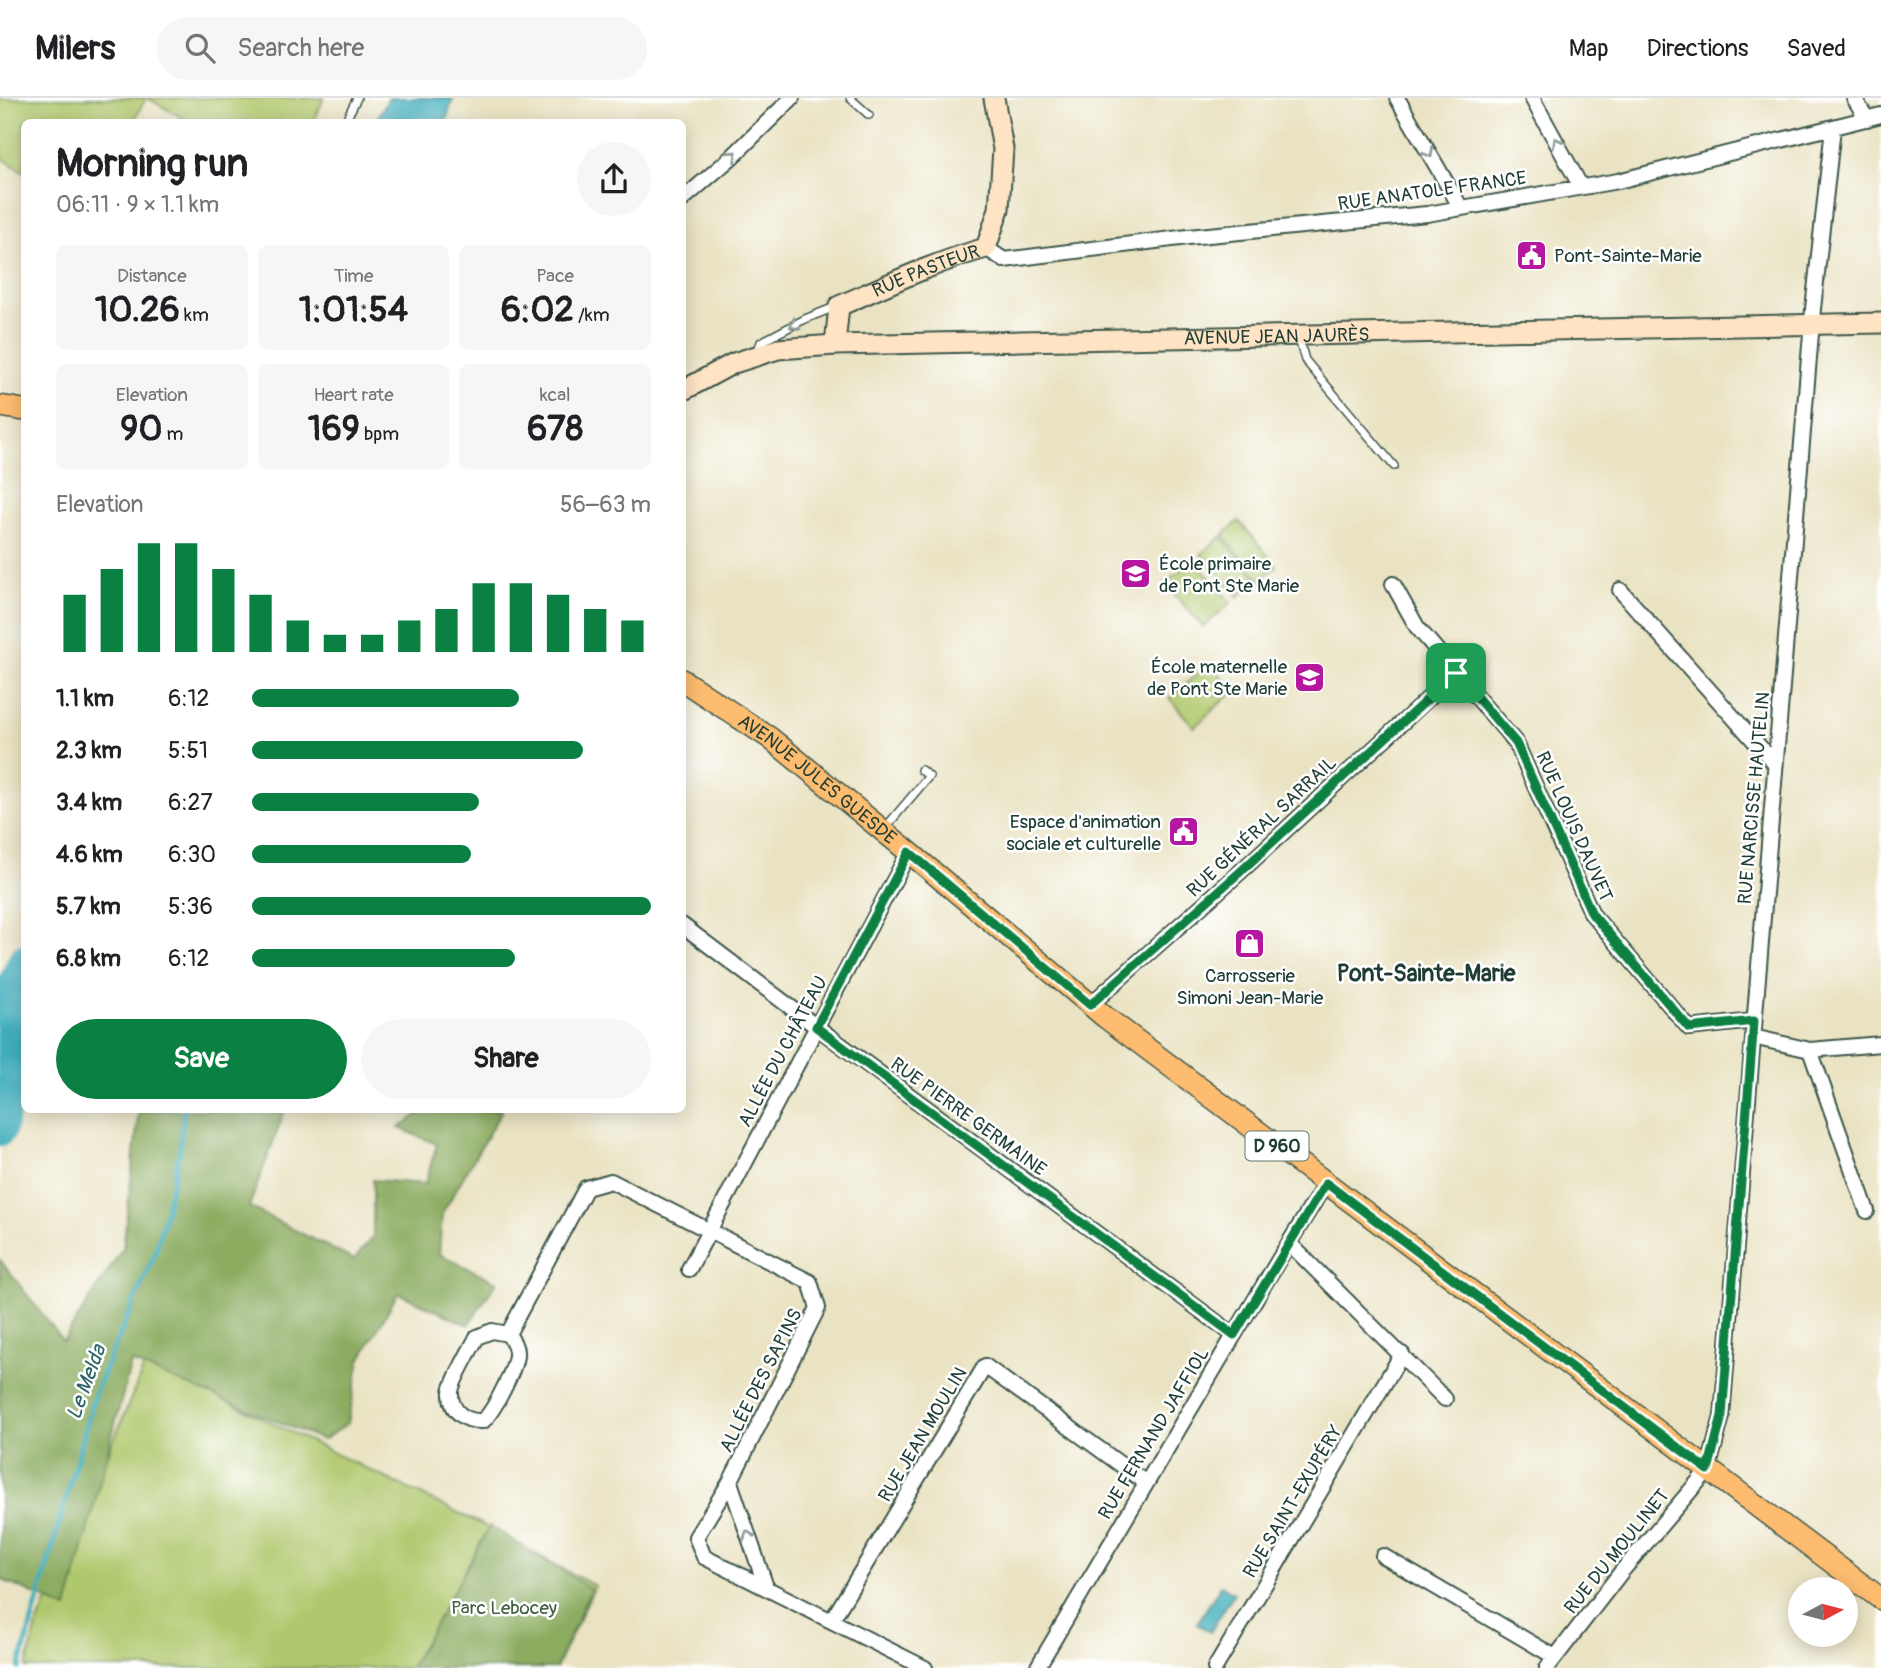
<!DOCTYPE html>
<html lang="en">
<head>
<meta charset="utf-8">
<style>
  body { margin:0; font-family:Pangolin,sans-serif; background:#f6f6f6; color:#202124; height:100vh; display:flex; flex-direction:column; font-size:26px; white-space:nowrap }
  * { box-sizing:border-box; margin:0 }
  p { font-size:23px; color:#757577 }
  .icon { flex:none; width:38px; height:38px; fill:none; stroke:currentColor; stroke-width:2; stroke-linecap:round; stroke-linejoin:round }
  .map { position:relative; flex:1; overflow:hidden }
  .details { position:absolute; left:21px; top:21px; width:665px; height:994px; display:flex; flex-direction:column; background:#fff; border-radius:10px; box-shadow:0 4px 18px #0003 }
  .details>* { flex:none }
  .needle { width:46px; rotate:83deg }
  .fabs { position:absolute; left:1788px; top:1479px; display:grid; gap:14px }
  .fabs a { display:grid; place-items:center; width:70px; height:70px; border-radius:50%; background:#fff; box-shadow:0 4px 18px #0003; font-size:35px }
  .pin { position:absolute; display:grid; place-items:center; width:60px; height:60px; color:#fff; margin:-30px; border-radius:14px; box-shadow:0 4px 10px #0006 }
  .round { display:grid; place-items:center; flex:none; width:74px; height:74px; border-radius:37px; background:#f6f6f6 }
  .summary { display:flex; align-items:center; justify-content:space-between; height:119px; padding:0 35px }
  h1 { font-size:38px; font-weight:800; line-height:52px }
  .metrics { display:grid; grid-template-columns:repeat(3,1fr); gap:10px; height:119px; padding:7px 35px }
  .metrics div { display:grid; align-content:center; border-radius:10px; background:#f6f6f6; text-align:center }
  .metrics b { font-size:35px; font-weight:800 }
  .metrics small { font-size:19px; font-weight:400 }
  .metrics p { font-size:19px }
  .chart { height:196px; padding:14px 35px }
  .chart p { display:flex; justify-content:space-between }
  .chart svg { width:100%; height:126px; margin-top:7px; stroke:#0b8043; stroke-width:6 }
  .action { display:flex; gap:14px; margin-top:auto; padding:14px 35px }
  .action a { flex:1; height:80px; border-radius:42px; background:#0b8043; color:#fff; font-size:28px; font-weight:800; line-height:80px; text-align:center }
  .action a+a { background:#f6f6f6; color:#202124 }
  ul { padding:0 35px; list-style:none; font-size:23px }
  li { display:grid; grid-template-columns:112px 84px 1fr; align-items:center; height:52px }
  li i { height:18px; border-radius:9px; background:#0b8043 }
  header { display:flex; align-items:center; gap:42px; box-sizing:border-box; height:98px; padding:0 35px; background:#fff; border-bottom:2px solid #e0e0e0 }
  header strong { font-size:33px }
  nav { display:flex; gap:38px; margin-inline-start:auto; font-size:24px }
  .search { width:490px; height:63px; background:#f6f6f6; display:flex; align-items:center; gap:18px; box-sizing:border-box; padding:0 24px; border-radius:38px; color:#757577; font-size:26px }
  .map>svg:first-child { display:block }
  .green { fill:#b0c86d; stroke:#688250; stroke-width:2 }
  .forest { fill:#8cac60; stroke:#56744a; stroke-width:2 }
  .water { fill:#40aebd; stroke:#307678; stroke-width:2 }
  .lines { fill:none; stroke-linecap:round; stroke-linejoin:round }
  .stream { stroke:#40aebd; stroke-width:5 }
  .river { stroke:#40aebd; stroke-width:32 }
  .lane-casing { stroke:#3d5649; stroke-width:10 }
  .street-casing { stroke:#3d5649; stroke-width:18 }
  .secondary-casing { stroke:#3d5649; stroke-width:23 }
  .primary-casing { stroke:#3d5649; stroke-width:24 }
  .lane { stroke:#fff; stroke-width:7 }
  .street { stroke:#fff; stroke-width:14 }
  .secondary { stroke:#fee4c5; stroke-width:19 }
  .primary { stroke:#fdbc6f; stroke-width:21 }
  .oneway { stroke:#8f9e9a }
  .route-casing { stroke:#fff; stroke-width:14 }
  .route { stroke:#0b8043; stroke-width:9 }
  .labels { text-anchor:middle; stroke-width:5; stroke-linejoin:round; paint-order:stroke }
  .shield { fill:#fff; stroke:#627771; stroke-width:2 }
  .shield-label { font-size:18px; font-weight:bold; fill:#1f3d34 }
  .street-label { font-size:19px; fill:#1f3d34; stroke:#fff }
  .poi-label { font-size:19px; fill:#1f3d34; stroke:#fff; text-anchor:start }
  .park-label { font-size:19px; fill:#436042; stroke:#fff }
  .water-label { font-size:21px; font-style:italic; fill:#2b6564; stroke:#fff }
  .quarter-label { font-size:23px; font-weight:bold; fill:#1f3d34; stroke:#fff }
</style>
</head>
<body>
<header>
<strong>Milers</strong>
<div class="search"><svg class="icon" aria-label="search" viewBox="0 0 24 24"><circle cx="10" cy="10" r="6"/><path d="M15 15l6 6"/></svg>Search here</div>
<nav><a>Map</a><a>Directions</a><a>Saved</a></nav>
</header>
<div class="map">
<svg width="1881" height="1570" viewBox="0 0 1881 1570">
  <rect width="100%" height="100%" fill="#fff"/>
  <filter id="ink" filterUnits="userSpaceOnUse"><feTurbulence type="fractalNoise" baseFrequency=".0143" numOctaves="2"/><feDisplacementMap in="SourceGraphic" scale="14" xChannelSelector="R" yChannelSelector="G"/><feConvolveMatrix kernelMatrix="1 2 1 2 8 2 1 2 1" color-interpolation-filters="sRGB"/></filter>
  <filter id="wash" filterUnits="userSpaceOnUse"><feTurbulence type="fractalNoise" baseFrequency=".00686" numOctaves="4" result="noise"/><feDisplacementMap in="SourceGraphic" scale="28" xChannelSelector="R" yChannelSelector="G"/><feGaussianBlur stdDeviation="1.57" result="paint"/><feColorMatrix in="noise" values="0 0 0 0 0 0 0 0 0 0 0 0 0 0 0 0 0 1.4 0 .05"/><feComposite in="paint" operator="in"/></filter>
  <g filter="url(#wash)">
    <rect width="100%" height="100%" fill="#eae3c3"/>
    <path class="green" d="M 0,0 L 146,0 L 133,24 L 24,24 L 24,74 L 0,59 Z
      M 147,0 L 324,0 L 313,24 L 190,24 Z
      M 1239,423 L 1277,468 L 1260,482 L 1223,437 Z
      M 1221,439 L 1258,482 L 1238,499 L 1201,456 Z
      M 1194,461 L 1231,505 L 1203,529 L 1165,485 Z
      M 1210,565 L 1234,593 L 1194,629 L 1169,600 Z
      M 146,1264 L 479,1425 L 595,1488 L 556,1570 L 26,1570 L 37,1527 Z"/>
    <path class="forest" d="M 139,1012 L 285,1012 L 249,1109 L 354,1162 L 373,1138 L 373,1082 L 425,1086 L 437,1046 L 399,1030 L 424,1012 L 502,1012 L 442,1116 L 439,1156 L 497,1184 L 468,1227 L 398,1195 L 360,1262 L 348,1325 L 323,1342 L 131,1264 L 67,1511 L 0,1481 L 0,1162 L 63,1243 L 123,1150 Z
      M 490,1428 L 591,1491 L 556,1570 L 410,1570 Z"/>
    <path class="water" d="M 389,0 L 453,0 L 446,24 L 375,24 Z
      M 1221,1487 L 1234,1495 L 1210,1534 L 1197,1526 Z"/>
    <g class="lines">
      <path class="stream" d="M 19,1570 L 96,1292 L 156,1153 L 179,1056 L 184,1012"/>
      <path class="river" d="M 0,1032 L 13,978 L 10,895 L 24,862"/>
    </g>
  </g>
  <g filter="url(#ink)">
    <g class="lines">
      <defs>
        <path id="lane" d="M 850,0 L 869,17
          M 345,24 L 357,0
          M 1298,238 L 1305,262 L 1394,368
          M 757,254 L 761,244 L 805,221 L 835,209
          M 886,729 L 929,678 L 921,672"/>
        <path id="street" d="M 1397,0 L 1461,110
          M 1532,0 L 1581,89
          M 1854,0 L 1867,21
          M 682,102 L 733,58 L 792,0
          M 986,150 L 1004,162 L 1188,139 L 1427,116 L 1618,83 L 1881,17
          M 1393,486 L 1417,529 L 1516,645 L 1592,816 L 1689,930 L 1754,923
          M 1620,492 L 1775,666
          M 682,827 L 822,933 L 1234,1237
          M 1090,907 L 1240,774 L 1456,575
          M 1753,939 L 1810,952 L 1881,946
          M 1810,952 L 1867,1113
          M 1289,1145 L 1445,1301
          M 689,1171 L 909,754
          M 492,1233 L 508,1236 C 512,1242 517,1249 516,1257 C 515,1271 494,1313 483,1323 C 466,1324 450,1314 451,1294 C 452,1283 471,1251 477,1239 Z
          M 508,1236 L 586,1090 L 611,1083 L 810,1184 L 818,1210 L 730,1384 L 696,1439 L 704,1459 L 925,1570
          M 730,1384 L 766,1489
          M 1383,1458 L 1555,1559
          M 832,1522 L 985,1268 L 1146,1385
          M 1037,1570 L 1281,1158 L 1326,1085
          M 1215,1570 L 1402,1256
          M 1547,1570 L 1622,1473 L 1708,1372 L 1722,1318 L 1813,211 L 1833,30"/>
        <g id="secondary">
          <path id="s1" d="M 835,247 L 839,208 C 887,187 935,164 986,150 L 999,111 L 1003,51 L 994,0"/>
          <path id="s2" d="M 682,293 L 734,265 L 778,251 L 835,247 L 1881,225"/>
        </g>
        <g id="primary">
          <path d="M 0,308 L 24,312"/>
          <path id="s3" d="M 682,582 L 770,640 L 909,754 L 1105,919 L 1881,1501"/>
        </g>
      </defs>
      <use href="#lane" class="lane-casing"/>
      <use href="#street" class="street-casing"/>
      <use href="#secondary" class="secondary-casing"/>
      <use href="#primary" class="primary-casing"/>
      <use href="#lane" class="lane"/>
      <use href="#street" class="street"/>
      <use href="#secondary" class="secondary"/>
      <use href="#primary" class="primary"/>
    </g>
    <defs><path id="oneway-chevron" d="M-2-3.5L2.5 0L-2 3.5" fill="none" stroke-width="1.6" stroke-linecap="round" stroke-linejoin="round" transform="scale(1.75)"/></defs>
    <g class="oneway">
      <use href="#oneway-chevron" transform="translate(1557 44) rotate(-119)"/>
      <use href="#oneway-chevron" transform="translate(1429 55) rotate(60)"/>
      <use href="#oneway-chevron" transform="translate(733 57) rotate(-43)"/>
      <use href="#oneway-chevron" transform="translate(794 227) rotate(152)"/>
      <use href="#oneway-chevron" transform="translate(748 1437) rotate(-109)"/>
    </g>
  </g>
  <g class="lines" filter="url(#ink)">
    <defs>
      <path id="route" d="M 1456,575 L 1516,645 L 1592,816 L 1689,930 L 1754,923 L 1722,1318 L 1708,1372 L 1326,1085 L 1234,1237 L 816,929 L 909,754 L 1090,907 L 1240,774 Z"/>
    </defs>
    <use href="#route" class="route-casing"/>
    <use href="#route" class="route"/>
  </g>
  <defs>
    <symbol id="civic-square" viewBox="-11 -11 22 22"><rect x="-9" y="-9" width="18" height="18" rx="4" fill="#b5179e" stroke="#fff"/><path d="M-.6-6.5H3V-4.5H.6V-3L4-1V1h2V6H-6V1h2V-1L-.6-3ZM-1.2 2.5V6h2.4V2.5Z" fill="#fff"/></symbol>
    <symbol id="school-square" viewBox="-11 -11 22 22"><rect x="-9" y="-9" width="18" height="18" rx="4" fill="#b5179e" stroke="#fff"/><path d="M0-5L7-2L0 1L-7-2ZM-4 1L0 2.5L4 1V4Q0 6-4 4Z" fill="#fff"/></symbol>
    <symbol id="shop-square" viewBox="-11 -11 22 22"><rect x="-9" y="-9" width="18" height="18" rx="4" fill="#b5179e" stroke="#fff"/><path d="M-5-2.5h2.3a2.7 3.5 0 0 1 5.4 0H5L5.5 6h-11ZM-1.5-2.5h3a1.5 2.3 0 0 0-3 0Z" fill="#fff"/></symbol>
  </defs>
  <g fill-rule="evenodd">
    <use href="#civic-square" x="1514" y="140" width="35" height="35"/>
    <use href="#school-square" x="1118" y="458" width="35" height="35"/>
    <use href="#school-square" x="1292" y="562" width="35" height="35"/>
    <use href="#civic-square" x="1166" y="716" width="35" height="35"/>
    <use href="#shop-square" x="1232" y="828" width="35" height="35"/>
  </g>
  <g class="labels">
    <rect class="shield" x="1245.5" y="1033.5" width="63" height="29" rx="5"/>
    <g class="shield-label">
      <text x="1277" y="1054">D 960</text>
    </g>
    <g class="street-label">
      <text transform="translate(1432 92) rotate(-8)" y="7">RUE ANATOLE FRANCE</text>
      <text dy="7" stroke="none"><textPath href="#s1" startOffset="133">RUE PASTEUR</textPath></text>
      <text dy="7" stroke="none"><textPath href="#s2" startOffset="604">AVENUE JEAN JAURÈS</textPath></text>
      <text dy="7" stroke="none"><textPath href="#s3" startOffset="168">AVENUE JULES GUESDE</textPath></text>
      <text transform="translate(1753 700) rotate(-85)" y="7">RUE NARCISSE HAUTELIN</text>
      <text transform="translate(1261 728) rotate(-43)" y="7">RUE GÉNÉRAL SARRAIL</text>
      <text transform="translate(1575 728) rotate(66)" y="7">RUE LOUIS DAUVET</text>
      <text transform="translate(782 953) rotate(-62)" y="7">ALLÉE DU CHÂTEAU</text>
      <text transform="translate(969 1018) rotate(36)" y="7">RUE PIERRE GERMAINE</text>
      <text transform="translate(760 1282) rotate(-63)" y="7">ALLÉE DES SAPINS</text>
      <text transform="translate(1153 1335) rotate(-59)" y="7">RUE FERNAND JAFFIOL</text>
      <text transform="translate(922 1336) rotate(-59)" y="7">RUE JEAN MOULIN</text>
      <text transform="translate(1292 1403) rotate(-59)" y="7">RUE SAINT-EXUPÉRY</text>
      <text transform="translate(1616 1453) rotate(-51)" y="7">RUE DU MOULINET</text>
    </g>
    <g class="poi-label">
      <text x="1554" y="164">Pont-Sainte-Marie</text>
      <text x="1159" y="472">École primaire<tspan x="1159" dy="22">de Pont Ste Marie</tspan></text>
      <text x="1287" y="575" text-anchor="end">École maternelle<tspan x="1287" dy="22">de Pont Ste Marie</tspan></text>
      <text x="1161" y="730" text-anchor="end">Espace d'animation<tspan x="1161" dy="22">sociale et culturelle</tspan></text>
      <text x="1250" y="884" text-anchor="middle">Carrosserie<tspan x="1250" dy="22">Simoni Jean-Marie</tspan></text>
    </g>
    <g class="park-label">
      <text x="504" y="1516">Parc Lebocey</text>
    </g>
    <g class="water-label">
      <text transform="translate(86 1284) rotate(-70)" y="7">Le Melda</text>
    </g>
    <g class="quarter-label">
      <text x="1426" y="883">Pont-Sainte-Marie</text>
    </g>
  </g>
</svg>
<div class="fabs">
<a><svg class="needle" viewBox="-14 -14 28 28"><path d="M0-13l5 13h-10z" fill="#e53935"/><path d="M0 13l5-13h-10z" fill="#757577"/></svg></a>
</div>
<div class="pin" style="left:1456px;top:575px;background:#1e9e55"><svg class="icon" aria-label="arrive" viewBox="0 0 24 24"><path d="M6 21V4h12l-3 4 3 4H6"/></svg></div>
<section class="details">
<div class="summary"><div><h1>Morning run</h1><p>06:11 · 9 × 1.1 km</p></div><a class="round"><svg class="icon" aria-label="share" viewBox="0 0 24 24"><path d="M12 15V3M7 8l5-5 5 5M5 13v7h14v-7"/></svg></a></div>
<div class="metrics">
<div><p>Distance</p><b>10.26<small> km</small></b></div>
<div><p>Time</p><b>1:01:54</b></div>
<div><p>Pace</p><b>6:02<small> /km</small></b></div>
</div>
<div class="metrics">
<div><p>Elevation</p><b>90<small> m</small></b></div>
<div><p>Heart rate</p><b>169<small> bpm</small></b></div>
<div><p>kcal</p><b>678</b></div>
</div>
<div class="chart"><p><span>Elevation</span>56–63 m</p>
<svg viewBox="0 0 160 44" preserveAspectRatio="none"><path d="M5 44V24M15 44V15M25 44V6M35 44V6M45 44V15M55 44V24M65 44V33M75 44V38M85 44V38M95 44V33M105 44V29M115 44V20M125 44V20M135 44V24M145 44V29M155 44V33"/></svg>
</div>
<ul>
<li><b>1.1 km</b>6:12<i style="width:67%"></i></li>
<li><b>2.3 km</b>5:51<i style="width:83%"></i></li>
<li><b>3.4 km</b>6:27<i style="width:57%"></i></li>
<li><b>4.6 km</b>6:30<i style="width:55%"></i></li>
<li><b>5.7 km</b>5:36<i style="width:100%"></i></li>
<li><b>6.8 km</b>6:12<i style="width:66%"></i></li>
</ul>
<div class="action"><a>Save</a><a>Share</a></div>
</section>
</div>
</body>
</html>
